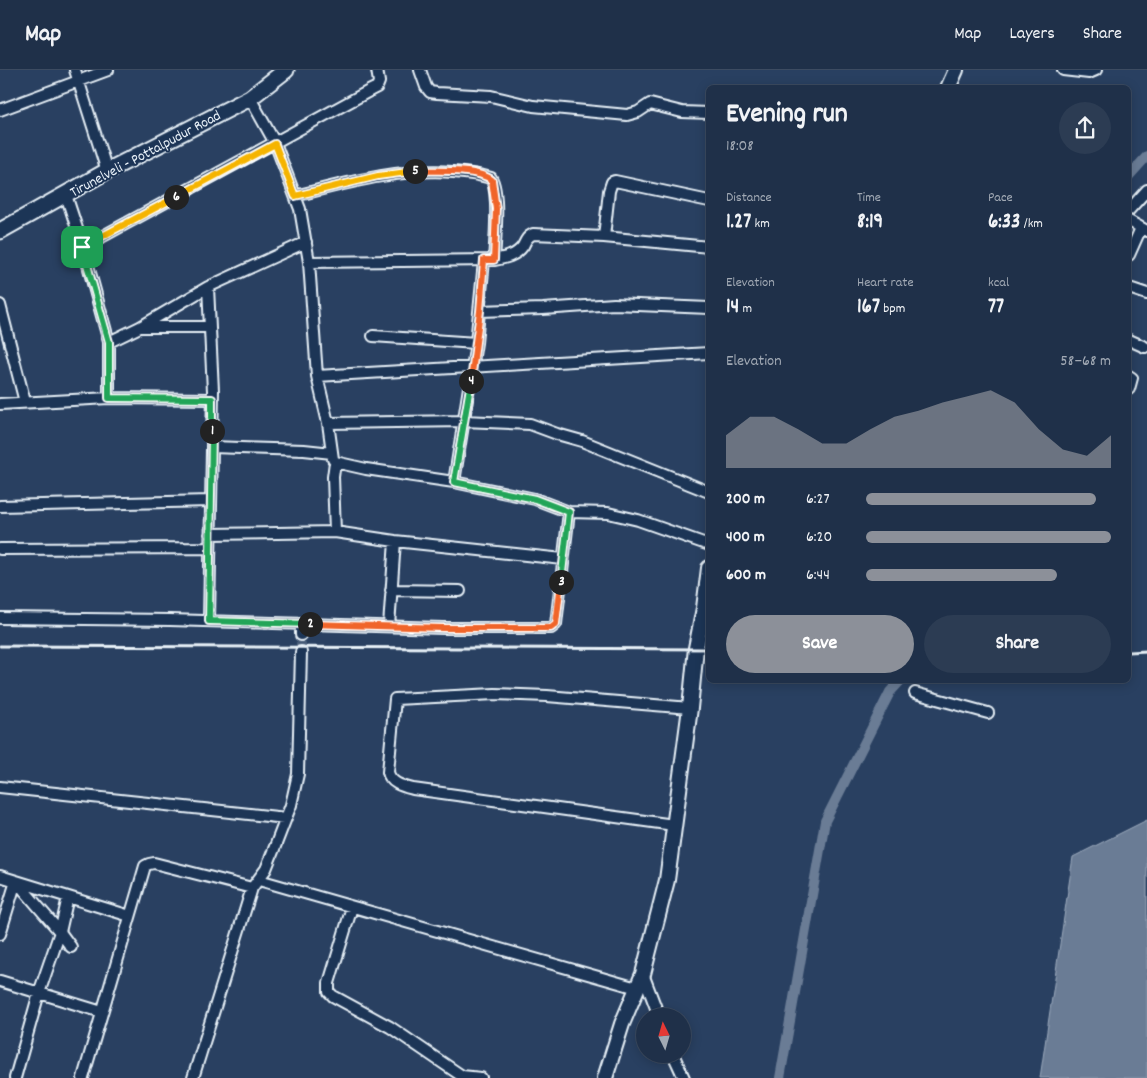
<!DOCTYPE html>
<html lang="en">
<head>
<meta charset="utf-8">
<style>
  body { margin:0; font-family:Dekko,sans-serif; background:#2c3c53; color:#f1f3f6; height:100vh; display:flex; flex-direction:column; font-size:19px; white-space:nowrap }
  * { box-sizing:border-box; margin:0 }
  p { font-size:16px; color:#a1a9b4 }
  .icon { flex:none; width:28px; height:28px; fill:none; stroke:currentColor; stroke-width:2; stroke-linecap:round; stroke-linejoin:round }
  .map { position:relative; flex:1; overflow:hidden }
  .drawer { position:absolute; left:706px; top:15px; width:425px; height:598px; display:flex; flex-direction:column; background:#1f3049; border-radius:8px; box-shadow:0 2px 12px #0003,0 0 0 1px #3c4b61 }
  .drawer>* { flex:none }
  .needle { width:32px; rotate:355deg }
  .tools { position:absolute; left:636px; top:938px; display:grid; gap:10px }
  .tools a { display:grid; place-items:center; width:55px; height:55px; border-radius:50%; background:#1f3049; box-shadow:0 2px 12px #0003,0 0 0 1px #3c4b61; font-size:25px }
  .pin { position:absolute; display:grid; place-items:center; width:42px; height:42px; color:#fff; margin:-21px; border-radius:10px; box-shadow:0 2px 8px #0006 }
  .km { position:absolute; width:25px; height:25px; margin:-12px; border-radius:50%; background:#222; color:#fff; font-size:14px; line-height:25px; text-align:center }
  .round { display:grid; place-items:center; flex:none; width:52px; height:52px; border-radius:26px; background:#2c3c53 }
  .summary { display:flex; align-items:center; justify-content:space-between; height:85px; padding:0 20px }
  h1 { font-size:28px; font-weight:800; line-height:38px }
  .stats { display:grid; grid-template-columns:repeat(3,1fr); gap:8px; height:85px; padding:5px 20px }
  .stats div { display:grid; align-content:center }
  .stats b { font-size:21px; font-weight:800 }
  .stats small { font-size:14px; font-weight:400 }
  .stats p { font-size:14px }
  .chart { height:140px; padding:10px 20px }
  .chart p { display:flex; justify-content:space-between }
  .chart svg { width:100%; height:90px; margin-top:5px; fill:#8c9099; opacity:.7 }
  .action { display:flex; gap:10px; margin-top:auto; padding:10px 20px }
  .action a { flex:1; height:58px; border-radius:30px; background:#8c9099; color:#fff; font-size:20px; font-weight:800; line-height:58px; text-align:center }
  .action a+a { background:#2c3c53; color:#f1f3f6 }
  ul { padding:0 20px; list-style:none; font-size:16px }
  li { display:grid; grid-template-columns:80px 60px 1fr; align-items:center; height:38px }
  li i { height:12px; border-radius:6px; background:#8c9099 }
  header { display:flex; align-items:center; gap:30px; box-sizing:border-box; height:70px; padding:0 25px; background:#1f3049; border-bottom:1px solid #3c4b61 }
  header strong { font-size:24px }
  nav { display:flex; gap:28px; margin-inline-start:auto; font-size:18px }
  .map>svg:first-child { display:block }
  .water { fill:#6b7c95; stroke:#9dabbd }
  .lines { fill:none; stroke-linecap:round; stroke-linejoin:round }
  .canal { stroke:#6b7c95; stroke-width:10 }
  .street-tunnel { stroke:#465b78; stroke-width:10; stroke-dasharray:10 5; stroke-linecap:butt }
  .street-casing { stroke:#e8f1f8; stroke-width:14 }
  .secondary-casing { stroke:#e8f1f8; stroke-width:18 }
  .primary-casing { stroke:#e8f1f8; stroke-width:19 }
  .street { stroke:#1d3557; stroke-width:10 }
  .secondary { stroke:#1d3557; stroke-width:14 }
  .primary { stroke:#1d3557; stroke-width:15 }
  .rail { stroke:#e8f1f8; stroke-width:3 }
  .split-1-casing { stroke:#fff; stroke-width:10 }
  .split-2-casing { stroke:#fff; stroke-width:10 }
  .split-3-casing { stroke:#fff; stroke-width:10 }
  .split-4-casing { stroke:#fff; stroke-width:10 }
  .split-5-casing { stroke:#fff; stroke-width:10 }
  .split-6-casing { stroke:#fff; stroke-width:10 }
  .split-7-casing { stroke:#fff; stroke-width:10 }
  .split-1 { stroke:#22a559; stroke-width:6 }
  .split-2 { stroke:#22a559; stroke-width:6 }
  .split-3 { stroke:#f0652b; stroke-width:6 }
  .split-4 { stroke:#22a559; stroke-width:6 }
  .split-5 { stroke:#f0652b; stroke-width:6 }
  .split-6 { stroke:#f5b400; stroke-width:6 }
  .split-7 { stroke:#f5b400; stroke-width:6 }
  .labels { text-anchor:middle; stroke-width:4; stroke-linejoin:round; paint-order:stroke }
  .street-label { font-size:15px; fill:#e8f1f8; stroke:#1d3557 }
</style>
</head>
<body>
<header>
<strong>Map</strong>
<nav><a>Map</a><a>Layers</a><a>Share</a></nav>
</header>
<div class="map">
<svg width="1147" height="1008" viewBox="0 0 1147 1008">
  <rect width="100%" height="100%" fill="#294061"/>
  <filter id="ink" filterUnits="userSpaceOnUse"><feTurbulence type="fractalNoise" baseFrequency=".02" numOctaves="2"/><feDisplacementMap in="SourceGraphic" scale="10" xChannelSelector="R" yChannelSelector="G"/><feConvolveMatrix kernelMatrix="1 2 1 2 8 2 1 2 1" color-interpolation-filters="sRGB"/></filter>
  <g filter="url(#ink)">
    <path class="water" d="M 1147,750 L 1147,1008 L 1040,1008 L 1073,787 Z"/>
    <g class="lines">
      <path class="canal" d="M 1129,106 L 1147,86
        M 780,1008 L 825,751 L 890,622 L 901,610"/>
      <path class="street-tunnel" d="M 301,582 L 301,565"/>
      <defs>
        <path id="street" d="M 75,0 L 107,101
          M 420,0 L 426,17 L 430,22 L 437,23 L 491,26 L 533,36 L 627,45 L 638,42 L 650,34 L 682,42 L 709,43
          M 1063,0 L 1089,3 L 1096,0
          M 250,28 L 275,73 L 300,139 L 309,192 L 317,306 L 328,353 L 333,389 L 335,392 L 366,399 L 454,412 L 535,429 L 569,442 L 608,443 L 638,450 L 709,475
          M 0,40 L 108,0
          M 66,125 L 83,177 L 109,272 L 109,328
          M 295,126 C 347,113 398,98 453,102 C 466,103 478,104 491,108 C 500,122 495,172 494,190
          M 1129,140 L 1147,120
          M 1129,151 L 1147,161
          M 604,167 L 609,121 L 612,112 L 615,111 L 709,131
          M 83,177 L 371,20 L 377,17 L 379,12 L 377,0
          M 1129,185 L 1141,158
          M 309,192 L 494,190 C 505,188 516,186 523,176 C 526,170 527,167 533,164 L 604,167 L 709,177
          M 208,217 L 213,321 L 209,551
          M 1129,218 L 1147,224
          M 0,235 L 25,332
          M 480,241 L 543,239 L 614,234 L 709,238
          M 141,257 L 210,257
          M 373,266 L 476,273
          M 1129,270 L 1145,277
          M 109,272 L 140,257 L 208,217 L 306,172
          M 317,306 L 709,283
          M 1129,306 L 1132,308 L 1129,319
          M 0,334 L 109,328 L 213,329
          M 328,353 L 464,351 L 530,354 L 557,364 L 582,371 L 709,422
          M 212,377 L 304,380 L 332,383
          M 335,392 L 333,407 L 335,462
          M 454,412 L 476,273 L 484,191
          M 0,436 L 210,431
          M 210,464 L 335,462 L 395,471 L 563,489
          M 0,479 L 210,478
          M 391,520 L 460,521
          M 0,548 L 170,550 L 443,558 L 551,558 L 556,554 L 569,442
          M 301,554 L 301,565
          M 389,556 L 395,471
          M 915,623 L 988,643
          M 0,717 L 286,748
          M 674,755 L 413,719 C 402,716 390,713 388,702 L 395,629 L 495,624 L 547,626 L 690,638
          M 0,806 L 130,846
          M 259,810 L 637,918
          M 17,812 L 60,862 L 71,877
          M 352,837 L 329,913 L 329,922 L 333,926 L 390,957 L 462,1006 L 481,1008
          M 0,864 L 16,811
          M 643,904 L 659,946
          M 0,911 L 102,942
          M 673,984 L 684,1008
          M 15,1008 L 39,923 L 60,862 L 68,827
          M 83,1008 L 145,796 L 149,794 L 154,793 L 252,818
          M 193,1008 L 252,818 L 266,799 L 276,774 L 291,735 L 298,704 L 301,582"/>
        <path id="secondary" d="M 948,18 L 956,0
          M 605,1008 L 622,954 L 643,904 L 667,810 L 690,638 L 696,578 L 704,538 L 709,498"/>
        <path id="primary" d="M 0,161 L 107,101 L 250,28 L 286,0"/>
      </defs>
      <use href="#street" class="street-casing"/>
      <use href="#secondary" class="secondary-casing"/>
      <use href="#primary" class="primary-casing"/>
      <use href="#street" class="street"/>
      <use href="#secondary" class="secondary"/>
      <use href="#primary" class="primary"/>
      <path class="rail" d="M 0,576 L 709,579
        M 1129,582 L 1147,581"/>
    </g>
  </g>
  <g class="lines" filter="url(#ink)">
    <defs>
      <path id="split-1" d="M 82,177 L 109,272 L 109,328 L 212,329 L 212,361"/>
      <path id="split-2" d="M 212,361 L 209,551 L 310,554"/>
      <path id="split-3" d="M 310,554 L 443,558 L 551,558 L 556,554 L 561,512"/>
      <path id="split-4" d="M 471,311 L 454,412 L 535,429 L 569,442 L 561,512"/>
      <path id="split-5" d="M 415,101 C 434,101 477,98 492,110 L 496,139 L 494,190 L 484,190 L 480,241 L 471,311"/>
      <path id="split-6" d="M 176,127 L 275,74 L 295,126 L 378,106 L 415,101"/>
      <path id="split-7" d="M 82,177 L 176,127"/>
    </defs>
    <use href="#split-1" class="split-1-casing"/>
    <use href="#split-2" class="split-2-casing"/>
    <use href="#split-3" class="split-3-casing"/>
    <use href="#split-4" class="split-4-casing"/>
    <use href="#split-5" class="split-5-casing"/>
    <use href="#split-6" class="split-6-casing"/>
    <use href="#split-7" class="split-7-casing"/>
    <use href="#split-1" class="split-1"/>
    <use href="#split-2" class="split-2"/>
    <use href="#split-3" class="split-3"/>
    <use href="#split-4" class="split-4"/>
    <use href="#split-5" class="split-5"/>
    <use href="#split-6" class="split-6"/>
    <use href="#split-7" class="split-7"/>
  </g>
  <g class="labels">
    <g class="street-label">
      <text transform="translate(145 83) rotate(-28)" y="5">Tirunelveli - Pottalpudur Road</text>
    </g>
  </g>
</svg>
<div class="tools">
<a><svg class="needle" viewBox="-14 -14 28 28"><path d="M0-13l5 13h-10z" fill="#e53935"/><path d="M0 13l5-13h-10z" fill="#a1a9b4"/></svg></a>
</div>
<div class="pin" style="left:82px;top:177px;background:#1e9e55"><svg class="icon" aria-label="arrive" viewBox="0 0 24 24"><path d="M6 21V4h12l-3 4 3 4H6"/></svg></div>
<b class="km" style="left:212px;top:361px">1</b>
<b class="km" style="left:310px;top:554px">2</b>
<b class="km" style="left:561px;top:512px">3</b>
<b class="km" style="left:471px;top:311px">4</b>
<b class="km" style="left:415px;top:101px">5</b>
<b class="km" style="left:176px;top:127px">6</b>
<section class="drawer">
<div class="summary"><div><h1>Evening run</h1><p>18:08</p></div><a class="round"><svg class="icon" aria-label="share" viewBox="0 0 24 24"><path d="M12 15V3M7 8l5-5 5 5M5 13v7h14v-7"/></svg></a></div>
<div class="stats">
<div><p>Distance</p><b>1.27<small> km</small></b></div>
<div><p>Time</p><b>8:19</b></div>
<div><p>Pace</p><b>6:33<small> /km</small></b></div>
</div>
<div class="stats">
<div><p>Elevation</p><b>14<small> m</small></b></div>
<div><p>Heart rate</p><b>167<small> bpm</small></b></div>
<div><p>kcal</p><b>77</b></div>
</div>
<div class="chart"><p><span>Elevation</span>58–68 m</p>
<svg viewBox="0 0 160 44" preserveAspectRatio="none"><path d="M0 44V28L10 19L20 19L30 25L40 32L50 32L60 25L70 19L80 16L90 12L100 9L110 6L120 12L130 25L140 35L150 38L160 28V44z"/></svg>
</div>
<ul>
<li><b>200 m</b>6:27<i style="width:94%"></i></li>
<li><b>400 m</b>6:20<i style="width:100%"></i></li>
<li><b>600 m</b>6:44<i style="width:78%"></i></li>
</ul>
<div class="action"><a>Save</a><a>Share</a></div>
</section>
</div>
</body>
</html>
